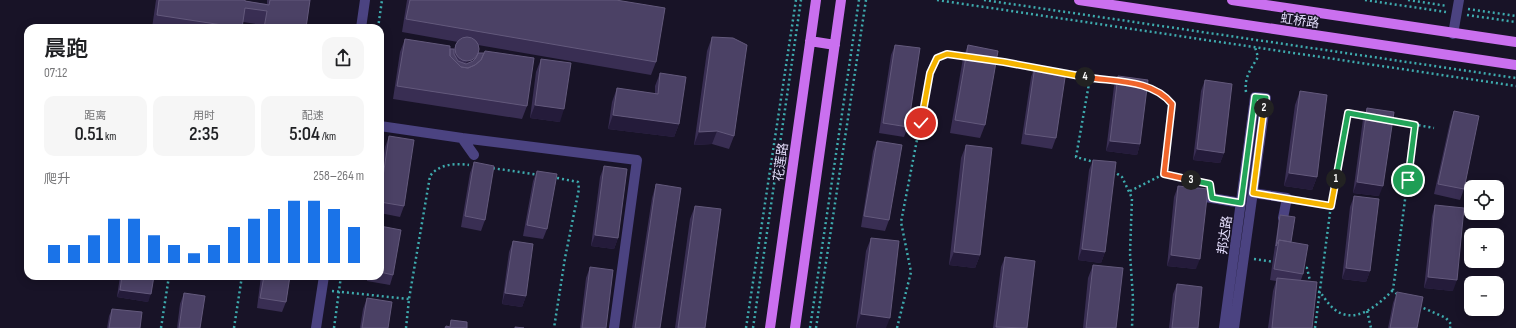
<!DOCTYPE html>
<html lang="zh">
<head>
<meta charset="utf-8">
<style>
  body { margin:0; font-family:"Sofia Sans Condensed","Noto Sans SC",sans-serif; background:#f6f6f6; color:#202124; height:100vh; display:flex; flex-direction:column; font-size:15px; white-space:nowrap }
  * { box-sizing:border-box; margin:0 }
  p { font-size:13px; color:#757577 }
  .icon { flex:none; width:22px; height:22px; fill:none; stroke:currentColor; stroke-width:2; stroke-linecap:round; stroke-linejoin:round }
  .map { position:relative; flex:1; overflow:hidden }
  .side { position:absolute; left:24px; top:24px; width:360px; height:256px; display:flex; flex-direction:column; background:#fff; border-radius:12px; box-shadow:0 2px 10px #0003 }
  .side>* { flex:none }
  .fabs { position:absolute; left:1464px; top:180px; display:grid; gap:8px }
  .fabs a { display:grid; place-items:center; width:40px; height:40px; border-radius:8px; background:#fff; box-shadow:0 2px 10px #0003; font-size:20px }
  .pin { position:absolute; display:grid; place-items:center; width:34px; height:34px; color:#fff; margin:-17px; border:2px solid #fff; border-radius:50%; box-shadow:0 1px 4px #0007 }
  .km { position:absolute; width:20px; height:20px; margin:-10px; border-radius:50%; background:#222; color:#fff; font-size:11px; line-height:20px; text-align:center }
  .round { display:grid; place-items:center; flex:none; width:42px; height:42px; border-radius:12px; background:#f6f6f6 }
  .summary { display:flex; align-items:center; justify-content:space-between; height:68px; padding:0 20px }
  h1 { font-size:22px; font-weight:600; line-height:30px }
  .stats { display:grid; grid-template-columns:repeat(3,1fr); gap:6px; height:68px; padding:4px 20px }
  .stats div { display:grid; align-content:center; border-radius:10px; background:#f6f6f6; text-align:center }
  .stats b { font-size:20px; font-weight:600 }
  .stats small { font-size:11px; font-weight:400 }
  .stats p { font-size:11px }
  .chart { height:112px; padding:8px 20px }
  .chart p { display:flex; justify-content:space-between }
  .chart svg { width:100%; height:72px; margin-top:4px; stroke:#1a73e8; stroke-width:6 }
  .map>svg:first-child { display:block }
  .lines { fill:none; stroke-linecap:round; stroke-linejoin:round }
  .path { stroke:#3eabae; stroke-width:2.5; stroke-dasharray:2 3; stroke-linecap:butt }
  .minor { stroke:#4b4381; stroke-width:10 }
  .major { stroke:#ca70ef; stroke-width:10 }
  .wall { fill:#392e53 }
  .shaded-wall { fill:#241b3a }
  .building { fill:#4b4165; stroke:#63597c }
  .split-1-casing { stroke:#fff; stroke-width:8 }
  .split-2-casing { stroke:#fff; stroke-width:8 }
  .split-3-casing { stroke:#fff; stroke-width:8 }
  .split-4-casing { stroke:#fff; stroke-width:8 }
  .split-5-casing { stroke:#fff; stroke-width:8 }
  .split-1 { stroke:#22a559; stroke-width:5 }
  .split-2 { stroke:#f5b400; stroke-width:5 }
  .split-3 { stroke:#22a559; stroke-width:5 }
  .split-4 { stroke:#f0652b; stroke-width:5 }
  .split-5 { stroke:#f5b400; stroke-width:5 }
  .labels { text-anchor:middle; stroke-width:3; stroke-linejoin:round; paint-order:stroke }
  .street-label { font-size:13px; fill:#e3ddfb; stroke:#181327 }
</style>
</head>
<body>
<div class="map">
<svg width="1516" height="328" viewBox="0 0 1516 328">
  <rect width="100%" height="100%" fill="#181327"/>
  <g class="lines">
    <path class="path" d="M 937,0 L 1516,86
      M 984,0 L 1516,78
      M 1365,0 L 1446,12
      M 1408,0 L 1447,6
      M 1468,9 L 1516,16
      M 1467,15 L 1516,22
      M 378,28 L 382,0
      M 995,60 L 1037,68
      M 1064,73 L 1090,78 L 1076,157 L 1094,162
      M 1090,78 L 1118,81
      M 1144,86 C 1156,90 1164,94 1172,104 L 1164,174
      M 1246,92 C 1244,77 1251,69 1258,57 L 1255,47
      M 1389,120 L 1434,128
      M 478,166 L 547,176 L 578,182 L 579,189 L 565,258 L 554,328
      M 1113,171 L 1122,177 L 1132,198 L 1130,253 L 1133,298 L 1132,328
      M 1130,191 L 1164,174 L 1210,184 L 1210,188
      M 1297,200 L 1331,205 L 1348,113 L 1367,116
      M 1254,259 L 1275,262
      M 1301,267 L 1307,268 L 1311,285
      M 332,291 L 409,299
      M 1313,291 L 1320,292 C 1324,297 1328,304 1334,309 C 1355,326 1378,305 1393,290
      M 1397,294 L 1393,290 L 1415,125
      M 1419,306 L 1446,318 L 1451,324 L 1450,328
      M 1367,311 L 1371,328
      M 161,328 L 169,276
      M 234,328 L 242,276
      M 334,328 L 341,276
      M 406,328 L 409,299 L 430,176 C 439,164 455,163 469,165
      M 746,328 L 796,0
      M 753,328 L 801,0
      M 810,328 L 859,0
      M 816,328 L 866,0
      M 897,328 L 911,272 L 901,222 L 930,73 L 937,57 C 947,53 955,55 966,56
      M 1315,328 L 1331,205"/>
    <path class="minor" d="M 361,28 L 365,0
      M 1453,34 L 1459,0
      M 380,126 L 462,138 L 637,160 L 614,328
      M 462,138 L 474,155
      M 1253,193 L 1287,198 L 1283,218
      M 1194,195 L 1241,203
      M 316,328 L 324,276
      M 1224,328 L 1255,97 L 1266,98 L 1234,328"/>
    <path class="major" d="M 1079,0 L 1516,65
      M 1232,0 L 1516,42
      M 810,41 L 835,45
      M 770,328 L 816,0
      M 795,328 L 841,0"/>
  </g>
  <path class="wall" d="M 156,0 L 245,0 L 245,1 L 267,4 L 267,0 L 310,0 L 306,28 L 262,28 L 262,25 L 243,22 L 242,28 L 152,28 Z
    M 407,0 L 616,0 L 656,62 L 651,75 L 478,45 L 478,53 L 527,106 L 522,119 L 393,99 L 400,52 L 405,39 L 454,49 L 456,44 L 458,42 L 402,32 Z
    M 712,37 L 734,136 L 729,149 L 712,144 L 694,145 L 707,51 Z
    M 895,45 L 908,127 L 904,137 L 879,133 L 891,55 Z
    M 968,45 L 985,125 L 980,138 L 950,133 L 963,58 Z
    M 541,59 L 560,122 L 530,118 L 536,72 Z
    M 1035,66 L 1056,138 L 1052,149 L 1021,144 L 1031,77 Z
    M 660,73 L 679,124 L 674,137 L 608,129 L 612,102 L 617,88 L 655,94 L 655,86 Z
    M 1118,76 L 1140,144 L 1137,155 L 1106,151 L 1114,86 Z
    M 1205,80 L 1224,153 L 1220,163 L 1193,160 L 1201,91 Z
    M 1300,91 L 1317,177 L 1312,190 L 1284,186 L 1295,105 Z
    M 1367,108 L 1379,196 L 1353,193 L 1363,119 Z
    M 1454,111 L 1464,189 L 1460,200 L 1434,194 L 1450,122 Z
    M 389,136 L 404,206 L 400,217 L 380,213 L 380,182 L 385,147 Z
    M 877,141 L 889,220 L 885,231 L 861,227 L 873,151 Z
    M 966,145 L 980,255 L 975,268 L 949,265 L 961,158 Z
    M 1093,160 L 1105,252 L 1101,263 L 1078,260 L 1089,170 Z
    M 474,162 L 485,220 L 481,231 L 461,227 L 470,173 Z
    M 604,166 L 618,238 L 614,249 L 591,246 L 600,177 Z
    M 537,171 L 547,229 L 543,239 L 523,236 L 533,181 Z
    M 656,184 L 660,328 L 632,328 L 652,198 Z
    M 1178,186 L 1196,269 L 1167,266 L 1174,197 Z
    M 1354,196 L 1370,271 L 1366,282 L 1342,279 L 1350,207 Z
    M 1435,205 L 1453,291 L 1424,288 L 1432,216 Z
    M 695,206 L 705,328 L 675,328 L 690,219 Z
    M 1280,215 L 1303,274 L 1301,280 L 1312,328 L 1268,328 L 1273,291 L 1276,281 L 1270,280 L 1279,218 Z
    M 380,226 L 393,275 L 390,285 L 367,281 L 367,276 L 380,276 Z
    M 871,238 L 886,328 L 856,328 L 866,251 Z
    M 513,241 L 526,296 L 522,307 L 502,304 L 509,252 Z
    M 1005,257 L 1027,328 L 993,328 L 1001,267 Z
    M 1093,265 L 1116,328 L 1083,328 L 1088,278 Z
    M 590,267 L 606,328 L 580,328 L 586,278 Z
    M 120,276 L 154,276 L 148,302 L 117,297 Z
    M 261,276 L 290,276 L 286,302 L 282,312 L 257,308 Z
    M 1177,284 L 1198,328 L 1169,328 L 1173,294 Z
    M 1397,292 L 1417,328 L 1388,328 L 1393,303 Z
    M 184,293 L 200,328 L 177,328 L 180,304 Z
    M 367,298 L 388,328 L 360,328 L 363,309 Z
    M 112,309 L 140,328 L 107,328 L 109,316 Z"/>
  <path class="shaded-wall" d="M 477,56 L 474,68 L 463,70 L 467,61 Z
    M 535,105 L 564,109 L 560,122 L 530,118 Z
    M 613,115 L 679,124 L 674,137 L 608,129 Z
    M 717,131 L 712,144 L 694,145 L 699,132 Z
    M 1110,141 L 1140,144 L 1137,155 L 1106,151 Z
    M 1197,149 L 1224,153 L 1220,163 L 1193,160 Z
    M 1289,173 L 1317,177 L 1312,190 L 1284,186 Z
    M 1357,182 L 1383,186 L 1379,196 L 1353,193 Z
    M 595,235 L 618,238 L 614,249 L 591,246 Z
    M 1082,249 L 1105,252 L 1101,263 L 1078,260 Z
    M 954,252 L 980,255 L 975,268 L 949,265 Z
    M 1171,255 L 1200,259 L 1196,269 L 1167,266 Z
    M 1346,268 L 1370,271 L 1366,282 L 1342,279 Z
    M 1428,277 L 1457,280 L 1453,291 L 1424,288 Z
    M 120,290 L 151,294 L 148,302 L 117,297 Z
    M 505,293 L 526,296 L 522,307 L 502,304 Z
    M 861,314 L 890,318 L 886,328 L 856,328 Z"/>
  <path class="building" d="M 159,0 L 245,0 L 245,1 L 269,5 L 270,0 L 310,0 L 306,28 L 264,28 L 267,11 L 245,8 L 242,28 L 157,15 Z
    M 410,0 L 616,0 L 665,8 L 656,62 L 406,19 Z
    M 712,37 L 733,38 L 747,45 L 734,136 L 717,131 L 699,132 Z
    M455 49a12 12 0 1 1 24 0a12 12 0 1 1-24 0Z
    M 405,39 L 450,46 L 450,56 L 461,67 L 468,68 L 475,65 L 481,60 L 485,51 L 534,58 L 527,106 L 397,86 Z
    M 895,45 L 920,48 L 908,127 L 883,123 Z
    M 968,45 L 998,51 L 985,125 L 955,120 Z
    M 450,49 L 454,49 L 454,54 L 458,61 L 466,64 L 473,61 L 476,58 L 478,53 L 484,53 L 481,60 L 475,65 L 468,68 L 461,67 L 450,56 Z
    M 541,59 L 571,63 L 564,109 L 535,105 Z
    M 1035,66 L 1066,71 L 1056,138 L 1025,134 Z
    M 660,73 L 686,77 L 679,124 L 613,115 L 617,88 L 658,94 Z
    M 1118,76 L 1148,80 L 1140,144 L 1110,141 Z
    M 1205,80 L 1232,84 L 1224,153 L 1197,149 Z
    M 1300,91 L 1327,95 L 1317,177 L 1289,173 Z
    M 1367,108 L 1394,112 L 1383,186 L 1357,182 Z
    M 1454,111 L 1479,116 L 1464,189 L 1438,184 Z
    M 389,136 L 414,140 L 404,206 L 380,202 L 380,197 Z
    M 877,141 L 902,145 L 889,220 L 864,216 Z
    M 966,145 L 992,148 L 980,255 L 954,252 Z
    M 1093,160 L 1116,162 L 1105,252 L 1082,249 Z
    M 474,162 L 494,166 L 485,220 L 465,216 Z
    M 604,166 L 627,169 L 618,238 L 595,235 Z
    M 537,171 L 557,174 L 547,229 L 527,225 Z
    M 656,184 L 681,188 L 660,328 L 635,328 Z
    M 1178,186 L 1208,189 L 1200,259 L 1171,255 Z
    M 1354,196 L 1379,199 L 1370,271 L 1346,268 Z
    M 1435,205 L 1464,208 L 1457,280 L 1428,277 Z
    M 695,206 L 721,209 L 705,328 L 678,328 Z
    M 1280,215 L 1295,217 L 1291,242 L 1279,240 L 1276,246 Z
    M 380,226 L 401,230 L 393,275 L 380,272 Z
    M 871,238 L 899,241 L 890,318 L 861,314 Z
    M 1279,240 L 1308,245 L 1303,274 L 1274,269 Z
    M 513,241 L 533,244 L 526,296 L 505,293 Z
    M 1005,257 L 1035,261 L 1027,328 L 996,327 Z
    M 1093,265 L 1123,268 L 1116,328 L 1086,328 Z
    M 590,267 L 613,270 L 606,328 L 582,328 Z
    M 122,276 L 154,276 L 151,294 L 120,290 Z
    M 264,276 L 290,276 L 286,302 L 260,298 Z
    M 1277,278 L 1317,282 L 1312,328 L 1272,328 Z
    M 1177,284 L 1202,287 L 1198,328 L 1172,328 Z
    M 1397,292 L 1423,297 L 1417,328 L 1390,328 Z
    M 184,293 L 205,296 L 200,328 L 179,328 Z
    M 367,298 L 392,302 L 388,328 L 362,328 Z
    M 112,309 L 142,312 L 140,328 L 109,328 Z
    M 451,320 L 467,322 L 467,328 L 445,328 L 446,326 L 450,327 Z
    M 515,327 L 524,328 L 515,328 Z"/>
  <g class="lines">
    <defs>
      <path id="split-1" d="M 1336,179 L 1348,113 L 1415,125 L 1408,180"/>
      <path id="split-2" d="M 1264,108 L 1253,193 L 1331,206 L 1336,179"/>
      <path id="split-3" d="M 1191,180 L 1210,184 L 1212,198 L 1241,203 L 1255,97 L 1266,98 L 1264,108"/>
      <path id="split-4" d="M 1085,77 C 1114,82 1152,79 1172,104 L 1164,174 L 1191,180"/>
      <path id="split-5" d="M 921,123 L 930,73 L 937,58 L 947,54 L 1004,62 L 1085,77"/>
    </defs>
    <use href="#split-1" class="split-1-casing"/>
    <use href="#split-2" class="split-2-casing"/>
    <use href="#split-3" class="split-3-casing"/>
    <use href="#split-4" class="split-4-casing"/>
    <use href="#split-5" class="split-5-casing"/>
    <use href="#split-1" class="split-1"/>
    <use href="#split-2" class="split-2"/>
    <use href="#split-3" class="split-3"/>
    <use href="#split-4" class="split-4"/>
    <use href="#split-5" class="split-5"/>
  </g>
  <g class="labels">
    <g class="street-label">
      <text transform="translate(1300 20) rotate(8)" y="5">虹桥路</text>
      <text transform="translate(780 162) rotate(-82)" y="5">花莲路</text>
      <text transform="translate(1224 235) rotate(-82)" y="5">邦达路</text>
    </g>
  </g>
</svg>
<div class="fabs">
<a><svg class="icon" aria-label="locate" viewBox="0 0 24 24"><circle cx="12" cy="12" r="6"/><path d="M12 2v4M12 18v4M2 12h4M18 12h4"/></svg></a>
<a>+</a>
<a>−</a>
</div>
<div class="pin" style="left:1408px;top:180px;background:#1e9e55"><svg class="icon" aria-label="arrive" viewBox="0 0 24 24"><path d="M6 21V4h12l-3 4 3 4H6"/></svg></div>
<div class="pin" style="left:921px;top:123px;background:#d93025"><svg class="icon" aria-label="check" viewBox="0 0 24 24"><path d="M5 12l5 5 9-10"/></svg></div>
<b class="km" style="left:1336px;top:179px">1</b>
<b class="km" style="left:1264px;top:108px">2</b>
<b class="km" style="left:1191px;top:180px">3</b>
<b class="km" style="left:1085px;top:77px">4</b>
<section class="side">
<div class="summary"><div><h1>晨跑</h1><p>07:12</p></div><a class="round"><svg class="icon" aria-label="share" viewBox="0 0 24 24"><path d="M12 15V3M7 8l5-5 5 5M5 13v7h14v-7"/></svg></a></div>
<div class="stats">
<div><p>距离</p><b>0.51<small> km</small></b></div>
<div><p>用时</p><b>2:35</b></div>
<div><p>配速</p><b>5:04<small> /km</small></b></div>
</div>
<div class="chart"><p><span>爬升</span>258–264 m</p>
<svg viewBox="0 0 160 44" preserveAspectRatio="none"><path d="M5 44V33M15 44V33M25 44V27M35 44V17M45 44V17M55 44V27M65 44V33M75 44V38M85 44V33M95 44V22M105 44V17M115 44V11M125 44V6M135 44V6M145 44V11M155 44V22"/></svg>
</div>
</section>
</div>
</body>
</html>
